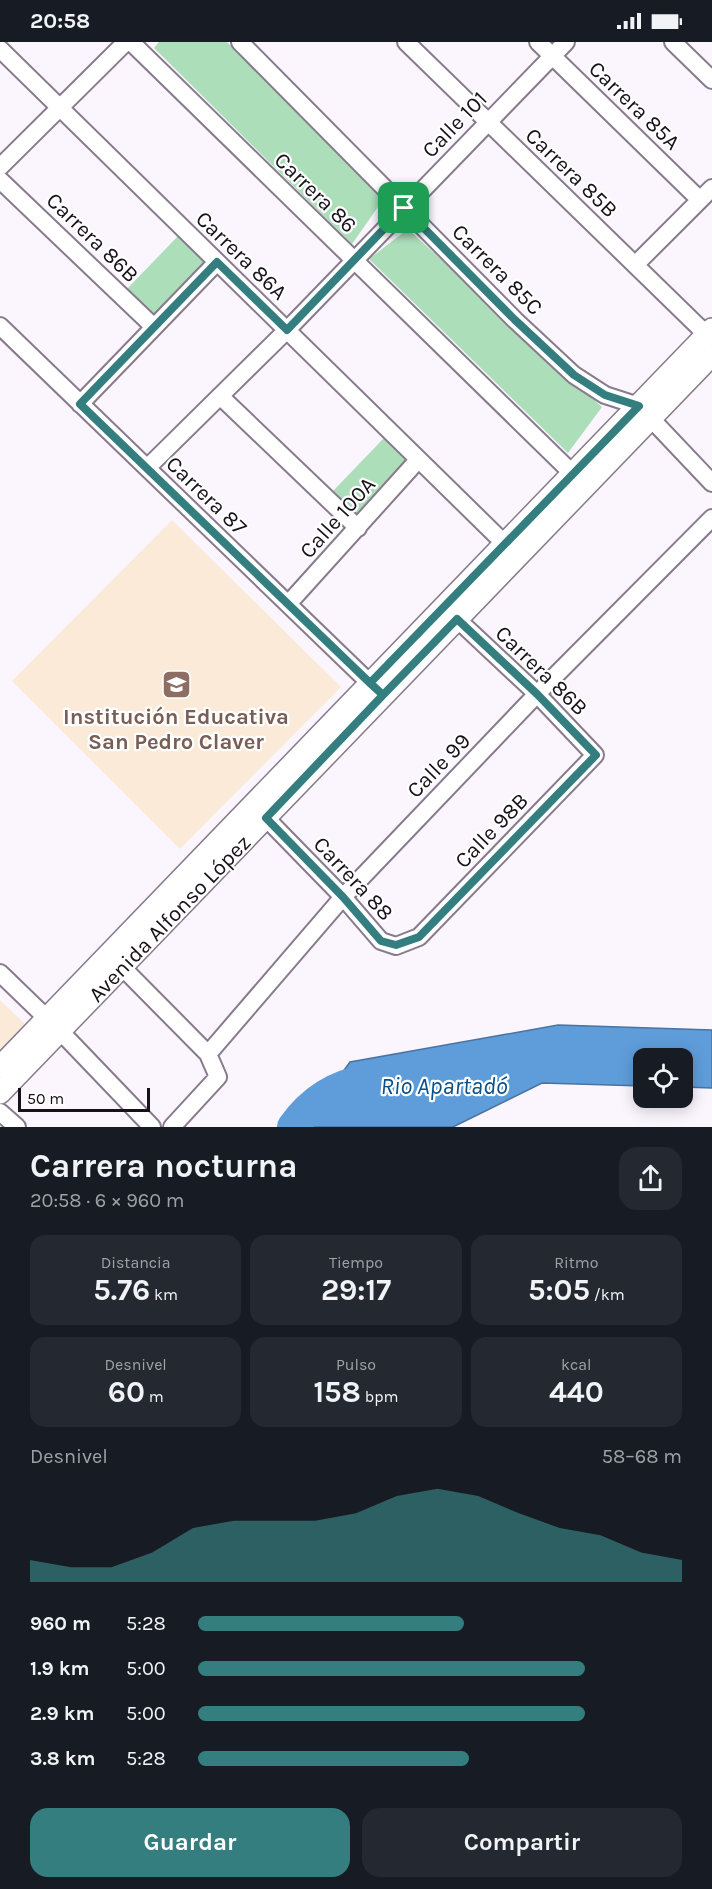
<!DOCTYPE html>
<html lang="es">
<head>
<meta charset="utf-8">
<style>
  body { margin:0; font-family:Karla,sans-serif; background:#242831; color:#f1f3f6; height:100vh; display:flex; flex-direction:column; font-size:22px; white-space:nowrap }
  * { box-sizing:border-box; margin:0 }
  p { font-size:20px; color:#9ea1a6 }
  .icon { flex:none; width:33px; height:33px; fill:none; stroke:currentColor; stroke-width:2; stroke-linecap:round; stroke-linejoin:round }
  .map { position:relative; height:1085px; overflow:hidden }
  .panel { display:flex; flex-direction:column; background:#171b24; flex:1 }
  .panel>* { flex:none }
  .buttons { position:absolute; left:633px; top:1006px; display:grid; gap:12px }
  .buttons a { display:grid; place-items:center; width:60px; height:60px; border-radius:12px; background:#171b24; box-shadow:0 3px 15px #0003; font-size:30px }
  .scale { position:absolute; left:18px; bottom:15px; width:132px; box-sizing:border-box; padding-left:6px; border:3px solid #171219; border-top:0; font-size:16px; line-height:21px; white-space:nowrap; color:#171219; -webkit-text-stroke:4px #fff; paint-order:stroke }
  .pin { position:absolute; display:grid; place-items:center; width:51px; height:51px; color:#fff; margin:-26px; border-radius:12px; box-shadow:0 3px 9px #0006 }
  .round { display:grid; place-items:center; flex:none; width:63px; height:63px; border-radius:18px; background:#242831 }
  .summary { display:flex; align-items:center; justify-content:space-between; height:102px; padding:0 30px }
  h1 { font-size:33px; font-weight:700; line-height:45px }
  .figures { display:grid; grid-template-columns:repeat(3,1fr); gap:9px; height:102px; padding:6px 30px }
  .figures div { display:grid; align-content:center; border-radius:15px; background:#242831; text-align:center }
  .figures b { font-size:30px; font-weight:700 }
  .figures small { font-size:16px; font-weight:400 }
  .figures p { font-size:16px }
  .chart { height:168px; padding:12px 30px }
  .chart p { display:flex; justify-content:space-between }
  .chart svg { width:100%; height:108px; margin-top:6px; fill:#357e7f; opacity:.7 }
  .primary-button { display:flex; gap:12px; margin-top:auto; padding:12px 30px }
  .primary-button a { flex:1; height:69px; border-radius:18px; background:#357e7f; color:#fff; font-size:24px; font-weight:700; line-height:69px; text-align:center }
  .primary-button a+a { background:#242831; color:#f1f3f6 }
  ul { padding:0 30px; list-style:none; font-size:20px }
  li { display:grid; grid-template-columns:96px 72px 1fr; align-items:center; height:45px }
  li i { height:15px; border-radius:8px; background:#357e7f }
  .status { display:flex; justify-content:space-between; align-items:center; height:42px; padding:0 30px; background:#171b24; direction:ltr }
  .status svg { height:16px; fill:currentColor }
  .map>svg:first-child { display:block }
  .education { fill:#fbead8 }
  .green { fill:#acdeba }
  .water { fill:#5f9dda; stroke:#4973a0; stroke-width:1.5 }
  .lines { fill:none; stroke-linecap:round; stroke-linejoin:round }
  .river { stroke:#5f9dda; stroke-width:32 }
  .minor-casing { stroke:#877b8c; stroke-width:20 }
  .tertiary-casing { stroke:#877b8c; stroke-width:24 }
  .minor { stroke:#fff; stroke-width:16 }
  .tertiary { stroke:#fff; stroke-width:21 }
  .route-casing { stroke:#fff; stroke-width:12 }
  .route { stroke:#357e7f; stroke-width:8 }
  .labels { text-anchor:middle; stroke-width:4.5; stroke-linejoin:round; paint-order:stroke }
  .street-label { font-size:22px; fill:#171219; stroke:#fff }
  .education-label { font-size:22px; font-weight:bold; fill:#785e54; stroke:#fff }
  .water-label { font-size:24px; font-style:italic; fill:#095088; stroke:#fff }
</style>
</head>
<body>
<div class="status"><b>20:58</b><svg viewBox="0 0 49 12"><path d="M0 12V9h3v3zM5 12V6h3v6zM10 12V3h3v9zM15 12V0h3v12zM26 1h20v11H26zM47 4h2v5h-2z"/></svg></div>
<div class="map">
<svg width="712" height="1085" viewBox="0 0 712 1085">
  <rect width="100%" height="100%" fill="#fbf5fd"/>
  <path class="education" d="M 172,478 L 341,645 L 180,807 L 12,639 Z
    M 0,958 L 25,982 L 0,1009 Z"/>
  <path class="green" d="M 159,0 L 227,0 L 385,155 L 352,202 L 154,6 Z
    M 408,187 L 602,365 L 568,411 L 369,217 Z
    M 178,194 L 205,220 L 154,273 L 127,247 Z
    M 384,396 L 410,422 L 359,474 L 333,449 Z"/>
  <path class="water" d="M 558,983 L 712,988 L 712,1046 L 683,1045 L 682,1017 L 644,1017 L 643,1044 L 542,1041 L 453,1085 L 303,1085 L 350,1020 Z"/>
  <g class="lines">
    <path class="river" d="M 293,1085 C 312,1058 336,1043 368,1038"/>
    <defs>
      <path id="minor" d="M 131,0 L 573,432
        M 240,0 L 515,278 L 574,333 L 605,353 L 639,364 L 712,441
        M 406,0 L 707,293
        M 538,0 L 700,158
        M 673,0 L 712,38
        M 0,7 L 505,502
        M 0,125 L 126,0
        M 0,138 L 154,285
        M 635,223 L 712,146
        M 0,284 L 378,649
        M 220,354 L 358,486
        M 80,362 L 217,220
        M 147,426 L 287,288 L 566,0
        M 289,561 L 418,418
        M 266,776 L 343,855 L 381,899 L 396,904 L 419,895 L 595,713 L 537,652 L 457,577
        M 122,925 L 208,1012 L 218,1035 L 172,1085
        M 0,931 L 60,989 L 152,1085
        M 208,1012 L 343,855 L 537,652 L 712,476
        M 0,1070 L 17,1085"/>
      <path id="tertiary" d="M 0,1025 L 712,287
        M 0,1051 L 712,313"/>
    </defs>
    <use href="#minor" class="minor-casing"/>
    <use href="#tertiary" class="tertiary-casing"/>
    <use href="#minor" class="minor"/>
    <use href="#tertiary" class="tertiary"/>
  </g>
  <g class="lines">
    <defs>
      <path id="route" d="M 404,166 L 287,288 L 217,220 L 80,362 L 370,641 L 383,653 L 266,776 L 343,855 L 381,899 L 396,903 L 419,895 L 596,713 L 537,652 L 457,577 L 383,653 L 370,641 L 639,364 L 605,353 L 574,333 L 515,278 L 404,166"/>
    </defs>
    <use href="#route" class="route-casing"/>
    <use href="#route" class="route"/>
  </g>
  <defs>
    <symbol id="school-square" viewBox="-11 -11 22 22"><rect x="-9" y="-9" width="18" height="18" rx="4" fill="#8d6e63" stroke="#fff"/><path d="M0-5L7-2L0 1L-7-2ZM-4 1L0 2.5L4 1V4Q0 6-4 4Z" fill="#fff"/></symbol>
  </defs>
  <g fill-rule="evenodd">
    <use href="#school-square" x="160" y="626" width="33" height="33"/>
  </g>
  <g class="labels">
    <g class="street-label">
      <text transform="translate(635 63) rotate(44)" y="8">Carrera 85A</text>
      <text transform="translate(454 82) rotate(-46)" y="8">Calle 101</text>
      <text transform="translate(572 130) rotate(44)" y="8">Carrera 85B</text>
      <text transform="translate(316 150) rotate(44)" y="8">Carrera 86</text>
      <text transform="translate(93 195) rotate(44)" y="8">Carrera 86B</text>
      <text transform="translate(242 213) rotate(44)" y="8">Carrera 86A</text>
      <text transform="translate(498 227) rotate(45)" y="8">Carrera 85C</text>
      <text transform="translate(207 453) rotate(44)" y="8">Carrera 87</text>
      <text transform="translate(337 475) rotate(-48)" y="8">Calle 100A</text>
      <text transform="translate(542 628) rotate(44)" y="8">Carrera 86B</text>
      <text transform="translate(438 723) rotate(-46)" y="8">Calle 99</text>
      <text transform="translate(491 788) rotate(-46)" y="8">Calle 98B</text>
      <text transform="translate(354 836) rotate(47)" y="8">Carrera 88</text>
      <text transform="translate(169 876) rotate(-46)" y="8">Avenida Alfonso López</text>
    </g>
    <g class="education-label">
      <text x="176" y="682">Institución Educativa<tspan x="176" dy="25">San Pedro Claver</tspan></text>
    </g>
    <g class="water-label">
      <text x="444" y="1052">Rio Apartadó</text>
    </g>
  </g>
</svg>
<div class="buttons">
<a><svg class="icon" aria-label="locate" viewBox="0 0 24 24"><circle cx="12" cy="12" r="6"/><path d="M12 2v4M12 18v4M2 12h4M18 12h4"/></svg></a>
</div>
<div class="scale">50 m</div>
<div class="pin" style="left:404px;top:166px;background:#1e9e55"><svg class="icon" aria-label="arrive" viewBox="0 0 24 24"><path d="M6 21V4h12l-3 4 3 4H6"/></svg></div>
</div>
<section class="panel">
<div class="summary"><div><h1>Carrera nocturna</h1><p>20:58 · 6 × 960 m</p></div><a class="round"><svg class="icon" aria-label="share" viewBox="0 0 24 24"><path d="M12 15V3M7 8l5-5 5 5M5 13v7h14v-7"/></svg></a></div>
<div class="figures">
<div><p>Distancia</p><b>5.76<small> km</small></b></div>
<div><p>Tiempo</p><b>29:17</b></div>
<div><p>Ritmo</p><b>5:05<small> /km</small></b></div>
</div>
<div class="figures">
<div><p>Desnivel</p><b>60<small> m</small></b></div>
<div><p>Pulso</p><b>158<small> bpm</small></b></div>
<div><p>kcal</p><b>440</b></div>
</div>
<div class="chart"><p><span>Desnivel</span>58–68 m</p>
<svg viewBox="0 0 160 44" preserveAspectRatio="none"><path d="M0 44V35L10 38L20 38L30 32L40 22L50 19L60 19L70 19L80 16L90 9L100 6L110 9L120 16L130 22L140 25L150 32L160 35V44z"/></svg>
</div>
<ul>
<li><b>960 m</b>5:28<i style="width:55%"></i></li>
<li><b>1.9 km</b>5:00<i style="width:80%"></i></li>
<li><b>2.9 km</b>5:00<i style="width:80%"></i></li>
<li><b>3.8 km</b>5:28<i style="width:56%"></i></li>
</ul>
<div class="primary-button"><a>Guardar</a><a>Compartir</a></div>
</section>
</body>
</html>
